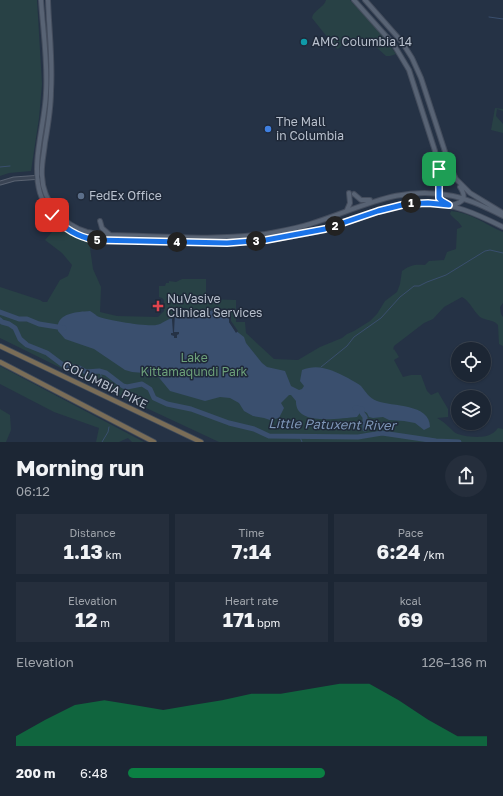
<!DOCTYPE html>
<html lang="en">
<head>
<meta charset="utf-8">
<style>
  body { margin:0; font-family:"Golos Text",sans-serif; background:#252e3c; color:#f1f3f6; height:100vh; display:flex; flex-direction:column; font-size:15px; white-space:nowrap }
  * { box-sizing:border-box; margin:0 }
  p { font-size:13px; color:#a0a5ac }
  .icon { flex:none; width:22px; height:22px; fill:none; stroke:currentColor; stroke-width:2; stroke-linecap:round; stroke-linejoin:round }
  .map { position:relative; height:442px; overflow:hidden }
  .drawer { display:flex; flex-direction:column; background:#1c2634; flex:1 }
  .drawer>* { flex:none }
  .controls { position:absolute; left:451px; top:342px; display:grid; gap:8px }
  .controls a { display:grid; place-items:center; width:40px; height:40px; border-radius:50%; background:#1c2634; box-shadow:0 1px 3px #0004,0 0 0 1px #3a434f; font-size:20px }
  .pin { position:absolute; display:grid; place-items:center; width:34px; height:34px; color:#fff; margin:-17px; border-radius:8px; box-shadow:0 2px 6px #0006 }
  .km { position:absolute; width:20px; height:20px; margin:-10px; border-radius:50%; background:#222; color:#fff; font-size:11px; line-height:20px; text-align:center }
  .round { display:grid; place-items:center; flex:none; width:42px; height:42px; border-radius:21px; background:#252e3c }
  .head { display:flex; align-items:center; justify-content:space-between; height:68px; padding:0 16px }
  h1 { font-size:22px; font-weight:700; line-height:30px }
  .metrics { display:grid; grid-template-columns:repeat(3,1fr); gap:6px; height:68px; padding:4px 16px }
  .metrics div { display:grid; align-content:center; border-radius:0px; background:#252e3c; text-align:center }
  .metrics b { font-size:20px; font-weight:700 }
  .metrics small { font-size:11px; font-weight:400 }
  .metrics p { font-size:11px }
  .chart { height:112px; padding:8px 16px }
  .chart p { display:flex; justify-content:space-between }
  .chart svg { width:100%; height:72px; margin-top:4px; fill:#0b8043; opacity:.7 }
  ul { padding:0 16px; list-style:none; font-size:13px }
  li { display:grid; grid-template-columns:64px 48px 1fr; align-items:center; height:30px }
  li i { height:10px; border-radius:5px; background:#0b8043 }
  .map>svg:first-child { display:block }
  .green { fill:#284145 }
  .water { fill:#3a4f6e }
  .pier { fill:#253245 }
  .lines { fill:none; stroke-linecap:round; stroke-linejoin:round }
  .stream { stroke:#3a4f6e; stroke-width:1 }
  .river { stroke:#3a4f6e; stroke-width:5 }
  .minor-casing { stroke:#596271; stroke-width:5 }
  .major-casing { stroke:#444d5d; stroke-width:6 }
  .highway-casing { stroke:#424c5b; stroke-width:6 }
  .minor { stroke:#3a4454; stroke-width:3 }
  .major { stroke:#586374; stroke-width:4 }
  .highway { stroke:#7a6d57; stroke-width:4.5 }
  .route-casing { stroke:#fff; stroke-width:8 }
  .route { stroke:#1a73e8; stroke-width:5 }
  .culture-dot { fill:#0f9aa8; stroke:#1f2939; stroke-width:1.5 }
  .shop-dot { fill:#3f7fe0; stroke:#1f2939; stroke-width:1.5 }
  .service-dot { fill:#5c6f8a; stroke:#1f2939; stroke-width:1.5 }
  .health-dot { fill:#e0444e; stroke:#1f2939; stroke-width:1.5 }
  .labels { text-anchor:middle; stroke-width:3; stroke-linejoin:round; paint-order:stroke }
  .poi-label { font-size:12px; fill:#b8c0cd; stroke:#1f2939; text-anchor:start }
  .park-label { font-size:12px; fill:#6da07a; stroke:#1f2939 }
  .street-label { font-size:12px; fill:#b8c0cd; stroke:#1f2939 }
  .water-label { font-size:13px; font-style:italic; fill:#7d95b6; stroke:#1f2939 }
</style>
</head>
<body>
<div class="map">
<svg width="503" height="442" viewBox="0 0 503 442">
  <rect width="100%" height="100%" fill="#253245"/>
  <path class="green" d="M 0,0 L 37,0 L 42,84 L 39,118 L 31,171 L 9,173 L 0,176 Z
    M 326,0 L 350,0 L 379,31 L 396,54 L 390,56 L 386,56 L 375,46 L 368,42 L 363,41 L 350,39 L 346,41 L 338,49 L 336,48 L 312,18 C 313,10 324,8 326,0 Z
    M 495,108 L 503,109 L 503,111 L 497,109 L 496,116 L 503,124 L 503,133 L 491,130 Z
    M 451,211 C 470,212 486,225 503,232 L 503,303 L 500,307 L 501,314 L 503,317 L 503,349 L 503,346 L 499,344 L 498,325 C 493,319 486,321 480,317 C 473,311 471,302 462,297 L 444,307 L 433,319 L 424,323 L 394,346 L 393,350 L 394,349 L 399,357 L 394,360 L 403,377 L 411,375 L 421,375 L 427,391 L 431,395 L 438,392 L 448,409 L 448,417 L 437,418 C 444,422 448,426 454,432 C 460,437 485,439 491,434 C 494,433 496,430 498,428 L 503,429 L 503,442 L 219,442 L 67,371 L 0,338 L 0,287 L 40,300 L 43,302 L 47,302 L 60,280 L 68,276 L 72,265 L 62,253 L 45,240 L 60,223 L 89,241 L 93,269 L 101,287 L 100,312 L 117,316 L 158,317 L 164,311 L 164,300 L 162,298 L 159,297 L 159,286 L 165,286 L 166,283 L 169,283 L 169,281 L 176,282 L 182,279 L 206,279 L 206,299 L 236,300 L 236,322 L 245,322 L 246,333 L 274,359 L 298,360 L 320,347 L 342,338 L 347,334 L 354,331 L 370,321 L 377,314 L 385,301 L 397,292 L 400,284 L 402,271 C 410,265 415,264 425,265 L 429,261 L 444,260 L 447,252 L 456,249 L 457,229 L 462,227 C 459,221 454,219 450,214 Z
    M 0,366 L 144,442 L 132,442 L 128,438 L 119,442 L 96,442 L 99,428 L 54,412 L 0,384 Z
    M 0,409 L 10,415 L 11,430 L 6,442 L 0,442 Z"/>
  <path class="water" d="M 179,308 L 186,308 L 186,316 L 198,317 L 198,313 L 201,313 L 201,316 L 205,314 L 209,314 L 210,316 L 210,311 L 212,310 L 228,310 L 229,311 L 229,322 L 235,330 L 244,337 L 246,343 L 262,363 L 267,367 L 285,371 L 291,386 L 299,390 L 302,389 L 304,386 L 300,381 L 302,370 C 318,363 333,370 348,378 C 352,381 358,383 361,386 C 366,392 369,398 377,401 C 392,407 430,403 430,427 L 424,430 L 415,423 L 404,421 L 389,420 L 383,417 L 373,418 L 369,417 L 367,413 L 362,410 L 357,417 C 340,418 295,427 296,401 L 291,395 L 289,395 L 281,403 L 284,408 L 279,418 L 270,420 L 264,418 L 253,416 L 244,411 L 239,403 L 230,398 L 220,397 L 205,401 L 170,391 L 156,374 L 132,372 L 125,370 L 94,349 L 65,339 L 58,331 C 55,313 76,312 90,311 C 92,312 95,314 97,316 C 105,320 148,327 156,325 C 163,324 166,319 173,318 L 174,311 Z"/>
  <path class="pier" d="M 179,308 L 186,308 L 186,309 L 179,309 L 175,313 L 174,332 L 179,332 L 179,334 L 177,335 L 177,338 L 174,338 L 174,336 L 171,335 L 171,333 L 173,333 L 172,320 L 174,311 Z
    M 210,308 L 229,309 L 231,310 L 231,321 L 238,331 L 236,333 L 229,322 L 229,312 L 228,310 L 212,310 L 210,311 L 210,316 L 209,314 L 205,314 L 204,316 L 201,316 L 201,312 L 208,312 Z"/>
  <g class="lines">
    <path class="stream" d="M 489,17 L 503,19
      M 0,167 L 10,166
      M 321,367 L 347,346 L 354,337 L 381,318 L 400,297 L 409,290 L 414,286 L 419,286 L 427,282 L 446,275 L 485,251 L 490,250 L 503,253
      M 99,371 L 101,375 L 101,387
      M 300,437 L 302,442
      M 446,441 L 446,442
      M 102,442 L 108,432 L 109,427"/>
    <path class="river" d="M 0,312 L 19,319 L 27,319 L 39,324 L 64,328
      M 0,320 L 2,322 L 9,324 L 15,328 L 20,339 L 27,345 L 47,353 L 63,365 L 79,368 L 86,372 L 99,371 L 106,373 L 123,386 L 127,387 L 142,384 L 150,389 L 154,398 L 167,404 L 191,409 L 229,423 L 254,429 L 269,436 L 358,437 L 382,433 L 436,441 L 459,442
      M 355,408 L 362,409 L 362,413 L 365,417 L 365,429"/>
    <defs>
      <path id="minor" d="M 0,183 L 14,179 L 42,177"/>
      <path id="major" d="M 41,0 C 43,31 48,62 46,93 C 45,124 31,162 40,193 C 46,213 64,231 84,237 C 104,244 129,241 150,241 C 180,242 210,244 240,243 C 265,241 290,237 315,232 C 350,224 384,203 421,203 C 451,202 477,214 503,227
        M 48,0 C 49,30 53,61 51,91 C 51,109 48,126 45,143 C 44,154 41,165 42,176 C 43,202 63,225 87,232 C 95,234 103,234 111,235 C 162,236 215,241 265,234 C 280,231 295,229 310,224 C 359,209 399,184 453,196 C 471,200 487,208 503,216
        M 354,0 L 394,45 L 409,70 L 435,151 L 439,169 L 439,198 L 447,204
        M 365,0 L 402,42 L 412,58 L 421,78 L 449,164 L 456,179 L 470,193 L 503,213
        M 354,194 L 361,200 L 370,200
        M 452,205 C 464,202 467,198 460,187
        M 347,210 L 350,203 L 349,193
        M 100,221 L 102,228 L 109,234"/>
      <path id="highway" d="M 0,346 L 201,442
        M 0,362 L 154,442"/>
    </defs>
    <use href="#minor" class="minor-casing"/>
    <use href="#major" class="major-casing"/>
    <use href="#highway" class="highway-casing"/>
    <use href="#minor" class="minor"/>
    <use href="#major" class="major"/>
    <use href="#highway" class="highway"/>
  </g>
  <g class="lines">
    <defs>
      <path id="route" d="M 52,215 C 64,229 78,237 95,240 L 227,243 L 266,240 L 325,229 L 378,211 L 406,204 L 428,203 L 449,205 L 442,201 L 439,198 L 439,169"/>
    </defs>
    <use href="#route" class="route-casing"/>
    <use href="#route" class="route"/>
  </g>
  <circle class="culture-dot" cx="304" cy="42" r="4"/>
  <circle class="shop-dot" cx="268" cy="129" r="4"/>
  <circle class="service-dot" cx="81" cy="196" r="4"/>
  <path class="health-dot" d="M156 300h4v4h4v4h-4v4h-4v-4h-4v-4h4z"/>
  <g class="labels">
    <g class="poi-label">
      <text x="312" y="46">AMC Columbia 14</text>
      <text x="276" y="126">The Mall<tspan x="276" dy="14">in Columbia</tspan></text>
      <text x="89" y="200">FedEx Office</text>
      <text x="167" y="303">NuVasive<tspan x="167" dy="14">Clinical Services</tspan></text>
    </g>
    <g class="park-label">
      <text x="194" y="362">Lake<tspan x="194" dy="14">Kittamaqundi Park</tspan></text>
    </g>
    <g class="street-label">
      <text transform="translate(105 385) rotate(26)" y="4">COLUMBIA PIKE</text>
    </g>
    <g class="water-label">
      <text transform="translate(332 424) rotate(1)" y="5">Little Patuxent River</text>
    </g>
  </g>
</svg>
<div class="controls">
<a><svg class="icon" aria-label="locate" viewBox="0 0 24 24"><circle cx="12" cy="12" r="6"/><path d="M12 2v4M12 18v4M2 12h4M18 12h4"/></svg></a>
<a><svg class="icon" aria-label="layers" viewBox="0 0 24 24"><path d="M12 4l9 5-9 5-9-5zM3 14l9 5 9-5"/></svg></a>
</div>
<div class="pin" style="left:439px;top:169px;background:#1e9e55"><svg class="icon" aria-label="arrive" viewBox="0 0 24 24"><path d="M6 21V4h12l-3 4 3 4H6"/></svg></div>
<div class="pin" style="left:52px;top:215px;background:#d93025"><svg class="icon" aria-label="check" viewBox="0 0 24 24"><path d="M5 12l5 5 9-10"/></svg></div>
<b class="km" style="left:411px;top:203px">1</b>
<b class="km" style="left:335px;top:226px">2</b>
<b class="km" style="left:256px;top:241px">3</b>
<b class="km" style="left:177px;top:242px">4</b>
<b class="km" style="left:97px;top:240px">5</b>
</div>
<section class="drawer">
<div class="head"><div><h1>Morning run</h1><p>06:12</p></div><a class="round"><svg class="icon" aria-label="share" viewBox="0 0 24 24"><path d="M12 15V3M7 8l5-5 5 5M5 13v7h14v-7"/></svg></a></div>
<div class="metrics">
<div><p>Distance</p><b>1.13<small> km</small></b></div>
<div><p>Time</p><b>7:14</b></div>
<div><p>Pace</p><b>6:24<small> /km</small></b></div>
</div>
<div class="metrics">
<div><p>Elevation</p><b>12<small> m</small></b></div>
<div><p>Heart rate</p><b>171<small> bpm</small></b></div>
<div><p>kcal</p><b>69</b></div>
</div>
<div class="chart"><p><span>Elevation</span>126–136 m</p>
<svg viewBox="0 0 160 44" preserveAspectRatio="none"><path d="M0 44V38L10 28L20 19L30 16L40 19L50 22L60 19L70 16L80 12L90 12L100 9L110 6L120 6L130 16L140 28L150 38L160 38V44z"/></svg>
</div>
<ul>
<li><b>200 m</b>6:48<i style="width:55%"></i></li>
</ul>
</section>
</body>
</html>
